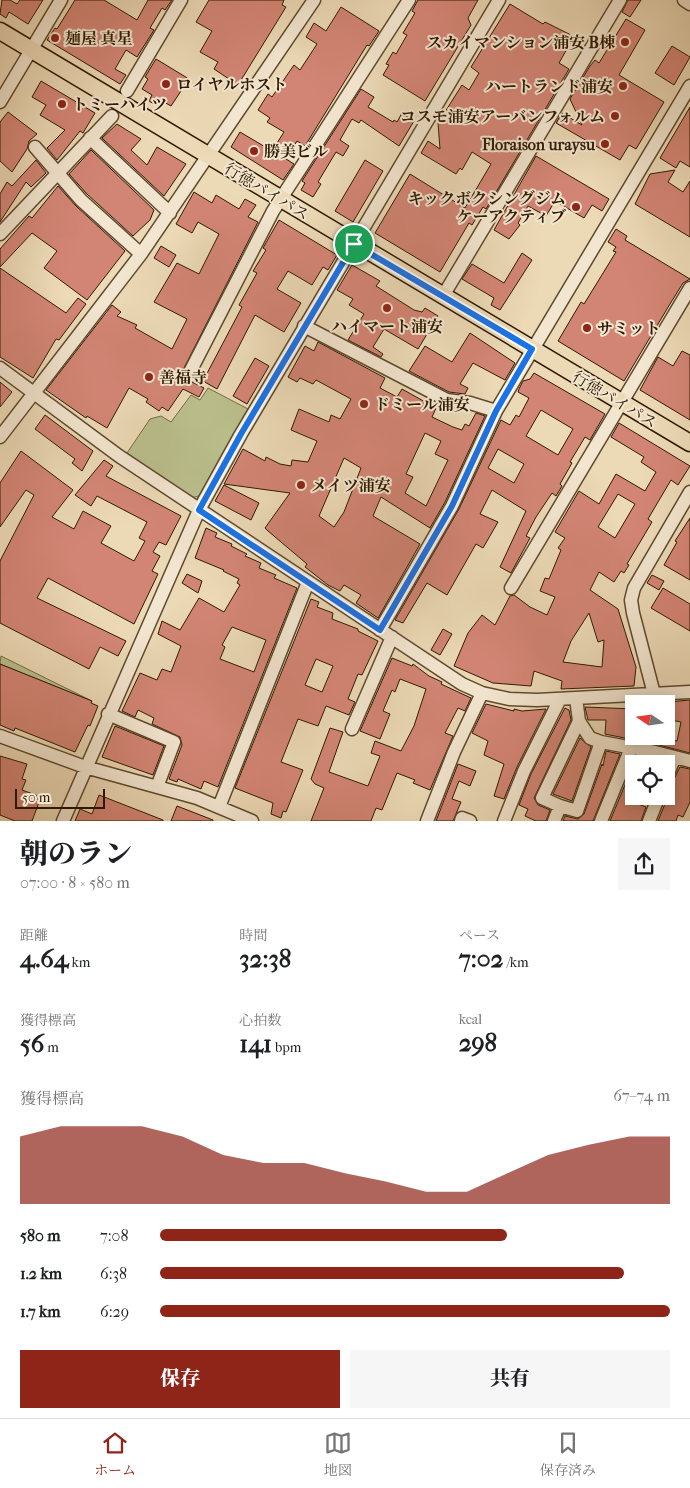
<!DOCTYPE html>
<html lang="ja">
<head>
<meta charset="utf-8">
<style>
  body { margin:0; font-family:"IM FELL French Canon","Noto Serif JP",serif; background:#f6f6f6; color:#202124; height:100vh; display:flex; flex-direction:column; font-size:19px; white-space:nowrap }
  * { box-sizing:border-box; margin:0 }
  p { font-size:16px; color:#757577 }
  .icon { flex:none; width:28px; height:28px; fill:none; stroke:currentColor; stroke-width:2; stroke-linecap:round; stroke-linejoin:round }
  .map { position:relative; height:821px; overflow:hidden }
  .drawer { display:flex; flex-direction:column; background:#fff; flex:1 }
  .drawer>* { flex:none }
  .needle { width:32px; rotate:283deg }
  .controls { position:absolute; left:625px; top:695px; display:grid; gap:10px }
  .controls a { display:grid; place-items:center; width:50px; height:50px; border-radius:0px; background:#fff; box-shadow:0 2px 12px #0003; font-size:25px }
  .scale { position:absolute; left:15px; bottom:12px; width:90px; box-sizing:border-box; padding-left:5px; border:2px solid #2f1a00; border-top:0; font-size:14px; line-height:18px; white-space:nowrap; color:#2f1a00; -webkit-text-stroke:4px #f3e6d0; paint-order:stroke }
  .pin { position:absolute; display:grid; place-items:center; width:42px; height:42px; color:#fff; margin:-21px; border:2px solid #fff; border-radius:50%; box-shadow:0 1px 5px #0007 }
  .round { display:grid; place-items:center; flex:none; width:52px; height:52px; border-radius:0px; background:#f6f6f6 }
  .head { display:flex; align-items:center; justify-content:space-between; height:85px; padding:0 20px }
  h1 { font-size:28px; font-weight:800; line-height:38px }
  .figures { display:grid; grid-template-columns:repeat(3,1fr); gap:8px; height:85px; padding:5px 20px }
  .figures div { display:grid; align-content:center }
  .figures b { font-size:25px; font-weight:800 }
  .figures small { font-size:14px; font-weight:400 }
  .figures p { font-size:14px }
  .chart { height:140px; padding:10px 20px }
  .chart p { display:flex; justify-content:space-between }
  .chart svg { width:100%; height:90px; margin-top:5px; fill:#8f2418; opacity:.7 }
  .button { display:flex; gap:10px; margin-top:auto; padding:10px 20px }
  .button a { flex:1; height:58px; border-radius:0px; background:#8f2418; color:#fff; font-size:20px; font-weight:800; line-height:58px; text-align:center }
  .button a+a { background:#f6f6f6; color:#202124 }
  ul { padding:0 20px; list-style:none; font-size:16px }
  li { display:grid; grid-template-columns:80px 60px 1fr; align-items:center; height:38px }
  li i { height:12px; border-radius:6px; background:#8f2418 }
  .tabs { display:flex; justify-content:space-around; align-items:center; height:70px; border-top:1px solid #e0e0e0; background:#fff; font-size:14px; color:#757577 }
  .tabs a { display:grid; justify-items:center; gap:2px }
  .tabs .on { color:#8f2418 }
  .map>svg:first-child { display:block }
  .green { fill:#babf8c; stroke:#746c46 }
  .building { fill:#d38575; stroke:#2f1a00; fill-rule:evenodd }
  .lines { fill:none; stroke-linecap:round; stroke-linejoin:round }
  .minor-casing { stroke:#5e4a2e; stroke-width:15 }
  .major-casing { stroke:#2f1a00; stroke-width:19 }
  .minor { stroke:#f3e6d0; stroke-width:12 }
  .major { stroke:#ecd9b6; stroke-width:16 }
  .route-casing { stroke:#fff; stroke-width:10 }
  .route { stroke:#1a73e8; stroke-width:6 }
  .poi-dot { fill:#8f2418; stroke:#f3e6d0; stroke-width:2 }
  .labels { text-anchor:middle; stroke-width:4; stroke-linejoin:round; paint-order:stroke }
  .poi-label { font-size:16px; font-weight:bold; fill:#2f1a00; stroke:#f3e6d0; text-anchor:start }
  .street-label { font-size:16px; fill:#2f1a00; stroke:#f3e6d0 }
</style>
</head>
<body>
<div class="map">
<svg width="690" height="821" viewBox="0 0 690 821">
  <rect width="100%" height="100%" fill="#ecd9b6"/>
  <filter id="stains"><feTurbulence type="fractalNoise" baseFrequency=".004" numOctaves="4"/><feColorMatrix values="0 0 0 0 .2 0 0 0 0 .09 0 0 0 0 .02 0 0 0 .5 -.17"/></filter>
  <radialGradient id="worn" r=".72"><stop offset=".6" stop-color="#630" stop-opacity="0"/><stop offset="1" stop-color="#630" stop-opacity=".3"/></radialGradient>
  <path class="green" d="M 208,388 L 248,409 L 199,496 L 191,498 L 127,453 L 150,419 L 161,416 L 171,422 L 191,395 L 200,400 Z
    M 1,656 L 92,701 L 0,664 Z"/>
  <path class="building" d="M 2,0 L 10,0 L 17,4 L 20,0 L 43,0 L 28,24 L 9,12 L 6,18 L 0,14 Z
    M 75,0 L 104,0 L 137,20 L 148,0 L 172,0 L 165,10 L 162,8 L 150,28 L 154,30 L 137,57 L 126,50 L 115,69 L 126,75 L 120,84 L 47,40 L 55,28 L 57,29 Z
    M 209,0 L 284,0 L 282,5 L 286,7 L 238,85 L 214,69 L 218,62 L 200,52 L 212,31 L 196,22 Z
    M 418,0 L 478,0 L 468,18 L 471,25 L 425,101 L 383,75 L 389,65 L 386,64 L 393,52 L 396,54 L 407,35 L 403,33 L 415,13 L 412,11 Z
    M 628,0 L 641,0 L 630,17 L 622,12 Z
    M 510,4 L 543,24 L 545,22 L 571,35 L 568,40 L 571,42 L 559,63 L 569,69 L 486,209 L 483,207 L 472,225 L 469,223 L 440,272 L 375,233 L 410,174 L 465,208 L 491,164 L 472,152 L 462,170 L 460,168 L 456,174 L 421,153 L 428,141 L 440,149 L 438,123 L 462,85 L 469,90 L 479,73 L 471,67 Z
    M 341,7 L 379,31 L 369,46 L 367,45 L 305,146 L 297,141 L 286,159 L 294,164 L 283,180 L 231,147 L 240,132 L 272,151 L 284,132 L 267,122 L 270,118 L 258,110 L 268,94 L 272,97 L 294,65 L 300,70 L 317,44 L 306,37 L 314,23 L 326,31 Z
    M 626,19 L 645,30 L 619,75 L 664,102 L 636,149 L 629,145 L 620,160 L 556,123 L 562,113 L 582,125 L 570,99 L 590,66 L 595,60 L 599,63 Z
    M 672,46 L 690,57 L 674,85 L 655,73 Z
    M 156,59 L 189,79 L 171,106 L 162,101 L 159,107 L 149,101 L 152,95 L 142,89 L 148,79 L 145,77 Z
    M 41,81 L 95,113 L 83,133 L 80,131 L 57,160 L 47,148 L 65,130 L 40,115 L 46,105 L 32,97 Z
    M 361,89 L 374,97 L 368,107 L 393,122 L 394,120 L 397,122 L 402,113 L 414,121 L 399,146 L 361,120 L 359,123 L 352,119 L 340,140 L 349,146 L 343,156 L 336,152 L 318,182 L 321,184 L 313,197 L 301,190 L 305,183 L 302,181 Z
    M 690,107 L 690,167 L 680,161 L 676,168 L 660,158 Z
    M 8,112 L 37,134 L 29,141 L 27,149 L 12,172 L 0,161 L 0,122 Z
    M 117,124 L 141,139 L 131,150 L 147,165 L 157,147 L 186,164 L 164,196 L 102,138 Z
    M 91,150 L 154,210 L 150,220 L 133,236 L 87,194 L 69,174 Z
    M 536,156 L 609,199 L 602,211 L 592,205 L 584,218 L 555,201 L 546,216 L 528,206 L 518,223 L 520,225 L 509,239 L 494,230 Z
    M 36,160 L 46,173 L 31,187 L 26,182 L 0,222 L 0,194 L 7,182 L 12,186 Z
    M 365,160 L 383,171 L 353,222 L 335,211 Z
    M 675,170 L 668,182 L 683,192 L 690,181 L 690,237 L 635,204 L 650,174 Z
    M 58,186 L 76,206 L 125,251 L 87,300 L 44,268 L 57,251 L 32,233 L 0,267 L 0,249 L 29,216 L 32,218 Z
    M 194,192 L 212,203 L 216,195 L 239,209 L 245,199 L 256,205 L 248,217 L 258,222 L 180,376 L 204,388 L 199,397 L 183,389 L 168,411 L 162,407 L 159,411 L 146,402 L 148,399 L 129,388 L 107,428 L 87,416 L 86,418 L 46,390 L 112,305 L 121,312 L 117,316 L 137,325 L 135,328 L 172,349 L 187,319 L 154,302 L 177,263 L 199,274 L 219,234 L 198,222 L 192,233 L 176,224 Z
    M 279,220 L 337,255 L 328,270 L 323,267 L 312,285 L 288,271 L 277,289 L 301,303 L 284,332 L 255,315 L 217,389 L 203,381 L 242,307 L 239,305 L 257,273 L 253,271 L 266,250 L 263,248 Z
    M 616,229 L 627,236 L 625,240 L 690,279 L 683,283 L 670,304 L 624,381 L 558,341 L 581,302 L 584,304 L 616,252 L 613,251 L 616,247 L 608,242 Z
    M 161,246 L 176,255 L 169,267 L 154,258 Z
    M 522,253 L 532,260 L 500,310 L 491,305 L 494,298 L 462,279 L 472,264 L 504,283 Z
    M 352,265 L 380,281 L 376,286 L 414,310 L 422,312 L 425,308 L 438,316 L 418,349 L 384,329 L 373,347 L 383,354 L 381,357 L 348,340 L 364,314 L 349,305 L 353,299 L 337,290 Z
    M 0,268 L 66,313 L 78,298 L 86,304 L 59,340 L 56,339 L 33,378 L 0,357 Z
    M 470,333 L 515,363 L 505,380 L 473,363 L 460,384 L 468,388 L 465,394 L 449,392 L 409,371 L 425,346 L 452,362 Z
    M 318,342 L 385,378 L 380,388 L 397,397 L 402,389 L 436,408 L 432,417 L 453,427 L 462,430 L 465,424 L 469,426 L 476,413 L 485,416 L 445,502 L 430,528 L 381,497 L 373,516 L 420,544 L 378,618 L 356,603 L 361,595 L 344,585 L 340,591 L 328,585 L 305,567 L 307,564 L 268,531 L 265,528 L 290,493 L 224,484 L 243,449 L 265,461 L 266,457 L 280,464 L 291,466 L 292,460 L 308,462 L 317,441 L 291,430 L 299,409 L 329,422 L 331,415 L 340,419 L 351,399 L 316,380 L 313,384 L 300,378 L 297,382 L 288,377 L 305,346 L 314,351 ZM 425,433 L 441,441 L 435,454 L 448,460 L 426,506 L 405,493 L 413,477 L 406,474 ZM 344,458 L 361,468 L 344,512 L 334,527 L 319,516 Z
    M 682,351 L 690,355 L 690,420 L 640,390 L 658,357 L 673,366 Z
    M 255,358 L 269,366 L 247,404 L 233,396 Z
    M 534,373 L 605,414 L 590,440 L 585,437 L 570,462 L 572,463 L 560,484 L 562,486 L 556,496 L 552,493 L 536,517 L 526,536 L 530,538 L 511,573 L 500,567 L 526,511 L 492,490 L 480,514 L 498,522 L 483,548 L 476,544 L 447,595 L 427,583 L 403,623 L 395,620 L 459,509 L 501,420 L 510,425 L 516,415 L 519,417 L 529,398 L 518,392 L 519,389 L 523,381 L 530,379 ZM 541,410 L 573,429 L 558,455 L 526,436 ZM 498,449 L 524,464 L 514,483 L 488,468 Z
    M 0,382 L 12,392 L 0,407 Z
    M 45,415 L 93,451 L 82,471 L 72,463 L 75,459 L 35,429 Z
    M 619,423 L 690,466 L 678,485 L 671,480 L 648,519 L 652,522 L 627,564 L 629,565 L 624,573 L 621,571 L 614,582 L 599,572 L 590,590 L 618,609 L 636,667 L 634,686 L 561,689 L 562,681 L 534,671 L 531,686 L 493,683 L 454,666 L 468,633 L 482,615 L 495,625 L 510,596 L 514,595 L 530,607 L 547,615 L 555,597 L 540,591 L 545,578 L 549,579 L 561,550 L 558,548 L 565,538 L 555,532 L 579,491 L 599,504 L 616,474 L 645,491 L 656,472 L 641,462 L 644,457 L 611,437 ZM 618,494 L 635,504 L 615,538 L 598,527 ZM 589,613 L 598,642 L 604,640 L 602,667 L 563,662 L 571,641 Z
    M 21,451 L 73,490 L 52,517 L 74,529 L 83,511 L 111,526 L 101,543 L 134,561 L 145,541 L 139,538 L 147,522 L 97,496 L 91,506 L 75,495 L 104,460 L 113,466 L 106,476 L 181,516 L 166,545 L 159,542 L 153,552 L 160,556 L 152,571 L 158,574 L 134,624 L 48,578 L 37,598 L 126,641 L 118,656 L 100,647 L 89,669 L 0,623 L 0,561 L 34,495 L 26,490 L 0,527 L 0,483 Z
    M 224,485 L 259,503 L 251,520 L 215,501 Z
    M 690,518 L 690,580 L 664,565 L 677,542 L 675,541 Z
    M 206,528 L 217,533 L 215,537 L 232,544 L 231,546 L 247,554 L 245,556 L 261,563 L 259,568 L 276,575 L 274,578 L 297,588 L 218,787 L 204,781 L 201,789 L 178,779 L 177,782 L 169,779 L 182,745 L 180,737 L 152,724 L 154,718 L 138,710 L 135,717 L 122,711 L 140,673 L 157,680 L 162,669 L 171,672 L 181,646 L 158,634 L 162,621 L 180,630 L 199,598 L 224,612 L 240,585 L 237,583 L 239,579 L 223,571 L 224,570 L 195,558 ZM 232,627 L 266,640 L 254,672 L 220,659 L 225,647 L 222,645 Z
    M 187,574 L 202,581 L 198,593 L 182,583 Z
    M 652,575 L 664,581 L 659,590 L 647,583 Z
    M 663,588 L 690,604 L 690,631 L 651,608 Z
    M 311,599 L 319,602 L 317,607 L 333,613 L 332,619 L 358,629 L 358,631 L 378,641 L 362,675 L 358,674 L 348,699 L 355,702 L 349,715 L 326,706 L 318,726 L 298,719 L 281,762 L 303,770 L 286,812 L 283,811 L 281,818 L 271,814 L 273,803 L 235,788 ZM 316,659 L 333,666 L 322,692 L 305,685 Z
    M 443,629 L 452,634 L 440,655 L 431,650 Z
    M 392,658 L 412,666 L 413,664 L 429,676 L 442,682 L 441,684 L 471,698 L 465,711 L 458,708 L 445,733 L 453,736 L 430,790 L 413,783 L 415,780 L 397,773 L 382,810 L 376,808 L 371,821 L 311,821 L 324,788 L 315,784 L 311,779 L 330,728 L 343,732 L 329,772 L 368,786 L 380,756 L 371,753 L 375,741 L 401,751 L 414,726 L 426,689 L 400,679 L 395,692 L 392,690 L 383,711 L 390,714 L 380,739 L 360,731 Z
    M 0,664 L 92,701 L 91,703 L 98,706 L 90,726 L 88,725 L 75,752 L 15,728 L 14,731 L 0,725 Z
    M 690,700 L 690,753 L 647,742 L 647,736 L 677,741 L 681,722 L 666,719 L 666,705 L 668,702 Z
    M 486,704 L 514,711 L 514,709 L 522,711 L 546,709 L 517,767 L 504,799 L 494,796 L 504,764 L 484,755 L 488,741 L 472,733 Z
    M 585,707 L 634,709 L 634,740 L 605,734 L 606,720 L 588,720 Z
    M 565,708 L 569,710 L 571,720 L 534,798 L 538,805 L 550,810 L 546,821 L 536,821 L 525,816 L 528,809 L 519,805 L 531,774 Z
    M 115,726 L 164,746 L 153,775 L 102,757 Z
    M 580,738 L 591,747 L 572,801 L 553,794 Z
    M 606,751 L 620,754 L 593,821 L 563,821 L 565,816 L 578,819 L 584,814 L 602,764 L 603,766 Z
    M 0,756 L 27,764 L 22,779 L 26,780 L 22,790 L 41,797 L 32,821 L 15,821 L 0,815 Z
    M 634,763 L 634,794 L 631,801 L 646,807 L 641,821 L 610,821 Z
    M 458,764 L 476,771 L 470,786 L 459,781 L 452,799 L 461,802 L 453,821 L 436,821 Z
    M 680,767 L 690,769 L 690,802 L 683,817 L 678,815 L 676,821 L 658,821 L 667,799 L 666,790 L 673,781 Z
    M 99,795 L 163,820 L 163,821 L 75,821 L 80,809 L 92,814 Z
    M 177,806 L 213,820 L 213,821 L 171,821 Z"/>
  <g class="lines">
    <defs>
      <path id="minor" d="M 684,0 L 690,4
        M 127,91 L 181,0
        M 0,102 L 61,0
        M 90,138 L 170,213
        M 35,147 L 81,200 L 141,254
        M 0,234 L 112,116
        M 443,296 L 620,0
        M 304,326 L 447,400 L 470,403 L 496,411
        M 0,368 L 119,456 L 462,684 L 482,693 L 509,699 L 537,700 L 690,692
        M 191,370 L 273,211 L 409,0
        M 0,437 L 141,254 L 314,0
        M 511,588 L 690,288
        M 380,630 L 452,506 L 496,411 L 690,86
        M 654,694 L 633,613 L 631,600 L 634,588 L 690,492
        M 576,698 L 579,721 L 590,738 L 601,742 L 655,752 L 690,761
        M 108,714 L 174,742 L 157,787
        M 352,729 L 392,637
        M 0,736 L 85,767 L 197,798 L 252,821
        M 666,778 L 675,757
        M 560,806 L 542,798 L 579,721
        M 219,807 L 308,582
        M 63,821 L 199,510 L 241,434 L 499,0
        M 427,821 L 454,752 L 482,693
        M 461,821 L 462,818 L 470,821
        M 504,821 L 524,771 L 560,699
        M 554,821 L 560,806 L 577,811 L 601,742
        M 601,821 L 631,748
        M 649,821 L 659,796"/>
      <path id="major" d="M 0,31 L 690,443"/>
    </defs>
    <use href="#minor" class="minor-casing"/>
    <use href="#major" class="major-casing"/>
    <use href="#minor" class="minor"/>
    <use href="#major" class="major"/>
  </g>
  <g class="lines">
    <defs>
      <path id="route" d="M 354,244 L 532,349 L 496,411 L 452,506 L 380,630 L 199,510 L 241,434 Z"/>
    </defs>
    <use href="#route" class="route-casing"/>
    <use href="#route" class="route"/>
  </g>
  <g class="poi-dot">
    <circle cx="55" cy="38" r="5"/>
    <circle cx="625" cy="42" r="5"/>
    <circle cx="166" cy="84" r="5"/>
    <circle cx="623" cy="86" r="5"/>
    <circle cx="62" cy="104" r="5"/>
    <circle cx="615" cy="116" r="5"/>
    <circle cx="605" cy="144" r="5"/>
    <circle cx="254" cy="151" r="5"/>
    <circle cx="576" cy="207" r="5"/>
    <circle cx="387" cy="308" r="5"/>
    <circle cx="587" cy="328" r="5"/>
    <circle cx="149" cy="377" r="5"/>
    <circle cx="364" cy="404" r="5"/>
    <circle cx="301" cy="485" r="5"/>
  </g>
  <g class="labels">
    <g class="poi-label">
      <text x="65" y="44">麺屋 真星</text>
      <text x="615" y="48" text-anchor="end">スカイマンション浦安 B棟</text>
      <text x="176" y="90">ロイヤルホスト</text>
      <text x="613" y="92" text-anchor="end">ハートランド浦安</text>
      <text x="72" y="110">トミーハイツ</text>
      <text x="605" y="122" text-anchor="end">コスモ浦安アーバンフォルム</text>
      <text x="595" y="150" text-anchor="end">Floraison uraysu</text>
      <text x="264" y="157">勝美ビル</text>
      <text x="566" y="204" text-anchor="end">キックボクシングジム<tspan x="566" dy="18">ケーアクティブ</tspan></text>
      <text x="387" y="332" text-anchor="middle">ハイマート浦安</text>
      <text x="597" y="334">サミット</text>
      <text x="159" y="383">善福寺</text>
      <text x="374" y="410">ドミール浦安</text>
      <text x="311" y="491">メイツ浦安</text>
    </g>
    <g class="street-label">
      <text transform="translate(267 191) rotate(31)" y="6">行徳バイパス</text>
      <text transform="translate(615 399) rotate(31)" y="6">行徳バイパス</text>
    </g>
  </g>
  <rect width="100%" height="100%" filter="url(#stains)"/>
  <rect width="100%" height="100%" fill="url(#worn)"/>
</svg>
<div class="controls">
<a><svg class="needle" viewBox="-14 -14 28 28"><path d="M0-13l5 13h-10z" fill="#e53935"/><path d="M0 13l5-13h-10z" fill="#757577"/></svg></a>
<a><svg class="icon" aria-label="locate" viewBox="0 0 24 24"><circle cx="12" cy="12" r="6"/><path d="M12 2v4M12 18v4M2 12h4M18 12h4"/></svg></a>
</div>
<div class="scale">50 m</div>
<div class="pin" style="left:354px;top:244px;background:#1e9e55"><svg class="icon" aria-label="arrive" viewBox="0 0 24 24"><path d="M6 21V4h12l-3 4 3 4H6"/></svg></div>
</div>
<section class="drawer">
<div class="head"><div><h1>朝のラン</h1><p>07:00 · 8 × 580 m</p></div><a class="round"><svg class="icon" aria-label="share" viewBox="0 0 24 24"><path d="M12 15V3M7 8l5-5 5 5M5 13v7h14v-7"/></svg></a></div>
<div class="figures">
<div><p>距離</p><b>4.64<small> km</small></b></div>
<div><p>時間</p><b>32:38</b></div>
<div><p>ペース</p><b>7:02<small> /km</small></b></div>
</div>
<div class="figures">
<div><p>獲得標高</p><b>56<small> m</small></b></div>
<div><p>心拍数</p><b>141<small> bpm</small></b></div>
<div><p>kcal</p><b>298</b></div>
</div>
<div class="chart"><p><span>獲得標高</span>67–74 m</p>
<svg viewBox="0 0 160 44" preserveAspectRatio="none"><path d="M0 44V11L10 6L20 6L30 6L40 11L50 20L60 24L70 24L80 29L90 33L100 38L110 38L120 29L130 20L140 15L150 11L160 11V44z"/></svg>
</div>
<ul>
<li><b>580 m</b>7:08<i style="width:68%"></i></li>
<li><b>1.2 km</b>6:38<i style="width:91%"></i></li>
<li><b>1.7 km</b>6:29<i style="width:100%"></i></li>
</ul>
<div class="button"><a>保存</a><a>共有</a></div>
</section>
<nav class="tabs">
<a class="on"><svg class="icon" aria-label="home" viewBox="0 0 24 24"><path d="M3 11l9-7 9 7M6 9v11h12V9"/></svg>ホーム</a>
<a><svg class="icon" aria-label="map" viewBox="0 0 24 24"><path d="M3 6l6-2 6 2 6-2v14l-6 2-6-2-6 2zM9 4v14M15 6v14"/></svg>地図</a>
<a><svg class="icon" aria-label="saved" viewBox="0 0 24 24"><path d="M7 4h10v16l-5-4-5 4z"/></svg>保存済み</a>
</nav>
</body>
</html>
